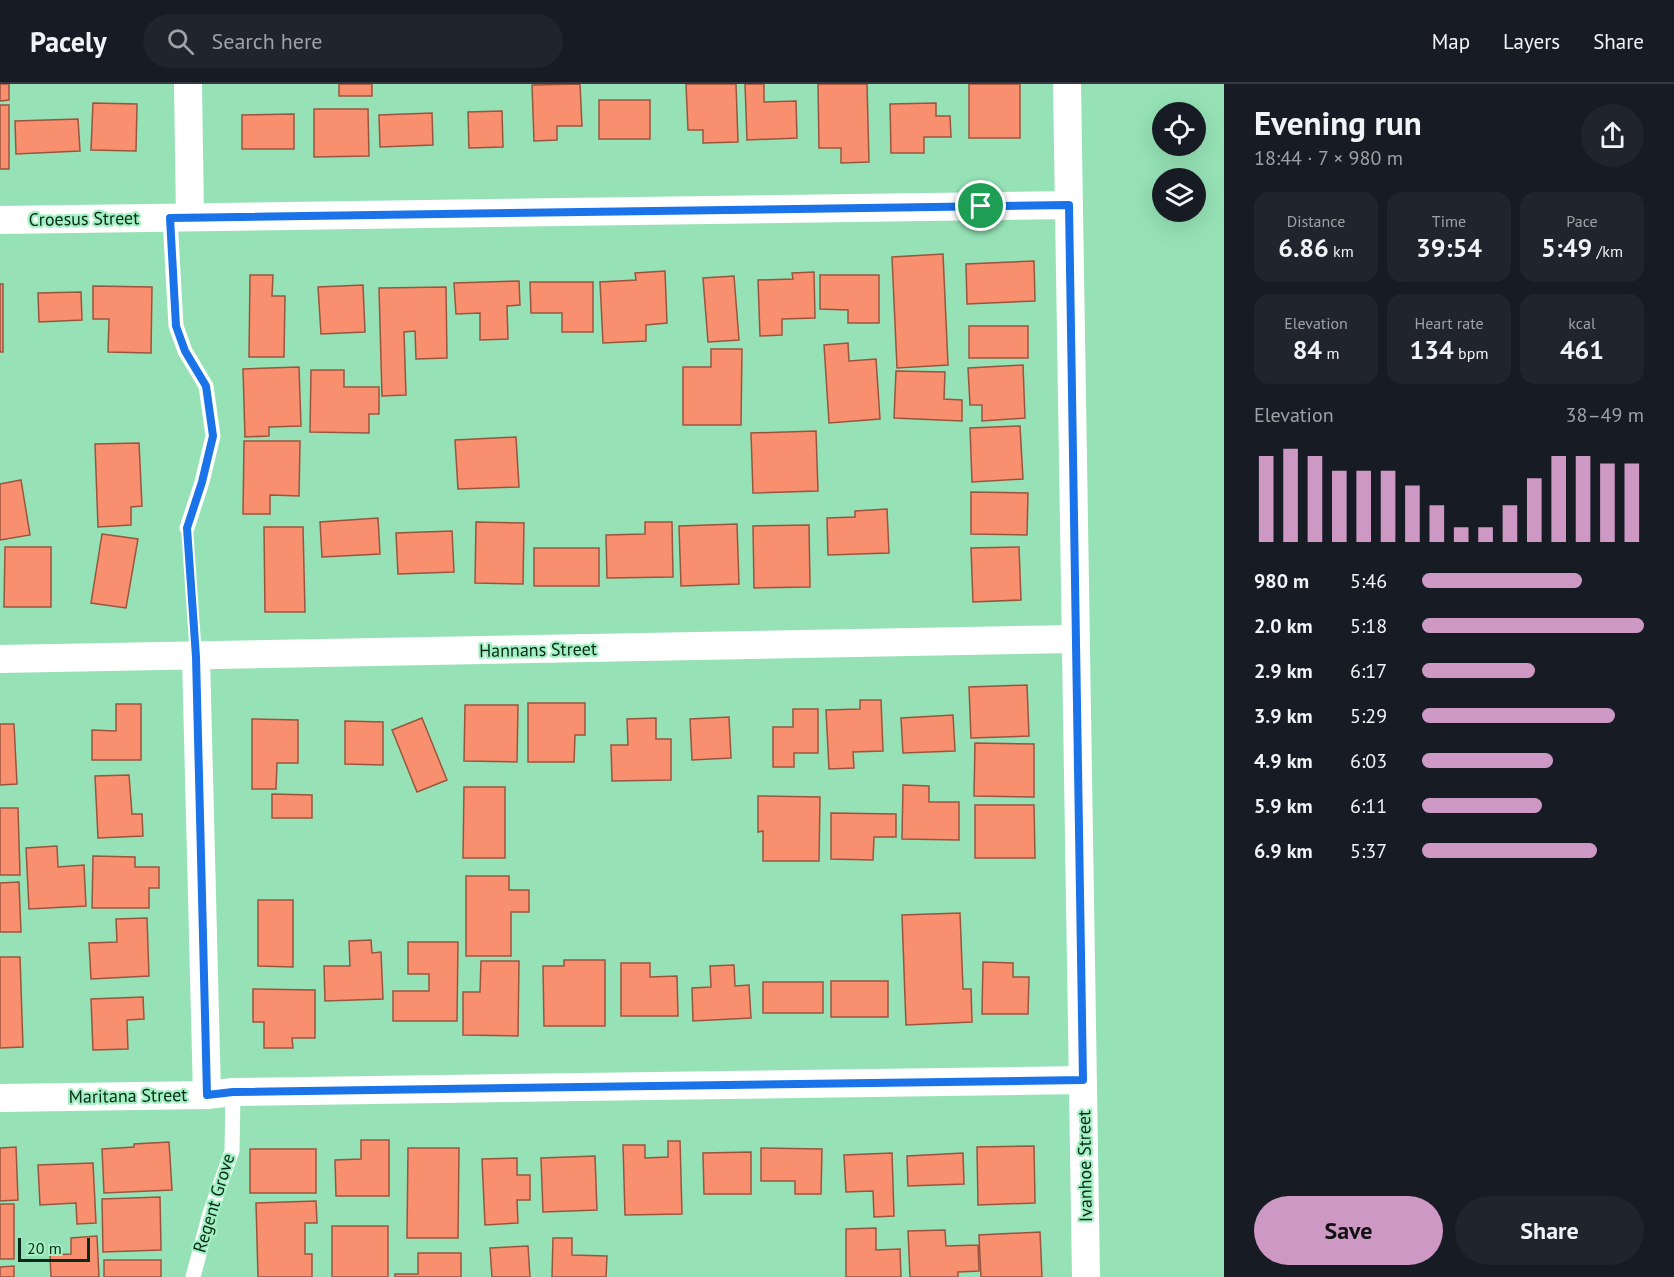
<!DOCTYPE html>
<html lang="en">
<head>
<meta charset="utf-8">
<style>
  body { margin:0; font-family:"PT Sans",sans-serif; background:#20242c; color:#f1f3f6; height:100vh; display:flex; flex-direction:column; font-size:22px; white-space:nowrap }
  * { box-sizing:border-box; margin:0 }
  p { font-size:20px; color:#9ea1a6 }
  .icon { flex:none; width:33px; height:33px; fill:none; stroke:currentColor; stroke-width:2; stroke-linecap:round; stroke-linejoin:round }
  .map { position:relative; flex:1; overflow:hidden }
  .details { display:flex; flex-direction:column; background:#171b24; width:450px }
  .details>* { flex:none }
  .tools { position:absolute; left:1152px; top:18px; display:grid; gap:12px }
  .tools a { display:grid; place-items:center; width:54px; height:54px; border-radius:50%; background:#171b24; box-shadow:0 6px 24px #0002; font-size:30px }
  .scale { position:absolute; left:18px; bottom:15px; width:72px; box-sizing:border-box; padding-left:6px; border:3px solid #092a19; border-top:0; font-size:16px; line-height:21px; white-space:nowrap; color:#092a19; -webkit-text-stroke:4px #a3f0c3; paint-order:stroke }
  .pin { position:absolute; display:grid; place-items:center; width:51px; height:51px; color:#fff; margin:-26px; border:3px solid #fff; border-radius:50%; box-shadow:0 2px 6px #0007 }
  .round { display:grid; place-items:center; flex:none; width:63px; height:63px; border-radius:32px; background:#20242c }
  .head { display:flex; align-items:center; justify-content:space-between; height:102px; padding:0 30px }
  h1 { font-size:33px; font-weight:700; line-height:45px }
  .metrics { display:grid; grid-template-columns:repeat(3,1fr); gap:9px; height:102px; padding:6px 30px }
  .metrics div { display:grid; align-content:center; border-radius:15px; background:#20242c; text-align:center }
  .metrics b { font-size:26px; font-weight:700 }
  .metrics small { font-size:16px; font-weight:400 }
  .metrics p { font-size:16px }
  .chart { height:168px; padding:12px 30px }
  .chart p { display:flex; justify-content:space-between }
  .chart svg { width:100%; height:108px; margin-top:6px; stroke:#cd99c4; stroke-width:6 }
  .button { display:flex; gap:12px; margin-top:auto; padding:12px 30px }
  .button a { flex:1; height:69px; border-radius:36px; background:#cd99c4; color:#111; font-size:24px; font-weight:700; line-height:69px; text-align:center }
  .button a+a { background:#20242c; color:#f1f3f6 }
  ul { padding:0 30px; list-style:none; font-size:20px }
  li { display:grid; grid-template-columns:96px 72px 1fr; align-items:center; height:45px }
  li i { height:15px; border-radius:8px; background:#cd99c4 }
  header { display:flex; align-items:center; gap:36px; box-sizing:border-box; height:84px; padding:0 30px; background:#171b24; border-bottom:2px solid #363941 }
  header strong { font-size:28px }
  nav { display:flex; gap:33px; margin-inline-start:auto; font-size:21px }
  .search { width:420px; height:54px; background:#20242c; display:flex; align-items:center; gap:15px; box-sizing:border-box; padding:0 21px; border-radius:33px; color:#9ea1a6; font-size:22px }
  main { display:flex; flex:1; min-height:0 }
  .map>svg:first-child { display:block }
  .building { fill:#f88f6e; stroke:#9a553f; stroke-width:1.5 }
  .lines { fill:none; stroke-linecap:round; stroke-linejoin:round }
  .path { stroke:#5f9a79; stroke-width:4; stroke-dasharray:3 4.5; stroke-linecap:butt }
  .lane { stroke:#fff; stroke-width:15 }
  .street { stroke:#fff; stroke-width:28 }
  .route-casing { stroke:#fff; stroke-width:12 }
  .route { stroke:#1a73e8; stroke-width:8 }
  .labels { text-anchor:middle; stroke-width:4.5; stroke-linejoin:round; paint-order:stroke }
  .street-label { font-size:18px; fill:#092a19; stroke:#a3f0c3 }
</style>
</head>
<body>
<header>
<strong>Pacely</strong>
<div class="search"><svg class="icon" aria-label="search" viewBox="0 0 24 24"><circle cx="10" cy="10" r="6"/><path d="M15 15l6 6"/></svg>Search here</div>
<nav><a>Map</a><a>Layers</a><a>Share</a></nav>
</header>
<main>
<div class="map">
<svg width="1224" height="1193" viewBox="0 0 1224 1193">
  <rect width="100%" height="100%" fill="#96e2b6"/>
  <path class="building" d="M 0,0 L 9,0 L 9,16 L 0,17 Z
    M 339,0 L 372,0 L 372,12 L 339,12 Z
    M 580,0 L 582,42 L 557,42 L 557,56 L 534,57 L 532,1 Z
    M 686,0 L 736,0 L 738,58 L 703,59 L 703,46 L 688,46 Z
    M 745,0 L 764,0 L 764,18 L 796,17 L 797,54 L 747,56 Z
    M 818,0 L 867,0 L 869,78 L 841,79 L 841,64 L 819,64 Z
    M 969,0 L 1020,0 L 1020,54 L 969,54 Z
    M 599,16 L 650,16 L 650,55 L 599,55 Z
    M 93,19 L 137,20 L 136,67 L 91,66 Z
    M 936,19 L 936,32 L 950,32 L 951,53 L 924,53 L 924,69 L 891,69 L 890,20 Z
    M 0,21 L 9,21 L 9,85 L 0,85 Z
    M 314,25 L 368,25 L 369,72 L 314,73 Z
    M 502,27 L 503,63 L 469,64 L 468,28 Z
    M 432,29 L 433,61 L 380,63 L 379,31 Z
    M 294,30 L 294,65 L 242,65 L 242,31 Z
    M 78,35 L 80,67 L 16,70 L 15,37 Z
    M 943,170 L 948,281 L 897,284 L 892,173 Z
    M 1034,177 L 1035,217 L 967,220 L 966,180 Z
    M 665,187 L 667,239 L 646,241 L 646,257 L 603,259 L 600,198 L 636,196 L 635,189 Z
    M 814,188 L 815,234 L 782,235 L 782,251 L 760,252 L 758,196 L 793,195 L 792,189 Z
    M 250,191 L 273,191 L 272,212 L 285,212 L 284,273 L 249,273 Z
    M 820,191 L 879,191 L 879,239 L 848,239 L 848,226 L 820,225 Z
    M 734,192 L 739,256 L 708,258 L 703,194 Z
    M 519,197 L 520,221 L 507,222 L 508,255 L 480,256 L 480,229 L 456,230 L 454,199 Z
    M 530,198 L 593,198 L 593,248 L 562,248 L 562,229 L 531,229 Z
    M 0,200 L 3,200 L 3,268 L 0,268 Z
    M 363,201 L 365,248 L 321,250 L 318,203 Z
    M 93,202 L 152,203 L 151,269 L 108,268 L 109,235 L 93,235 Z
    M 446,203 L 447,274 L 416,275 L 415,247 L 404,248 L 406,311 L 382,312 L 379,204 Z
    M 81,208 L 82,236 L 39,238 L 38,209 Z
    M 969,242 L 1028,242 L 1028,274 L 969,274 Z
    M 848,259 L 849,277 L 876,275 L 880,335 L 829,339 L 824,261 Z
    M 711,265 L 742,265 L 741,341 L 683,341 L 683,283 L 711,283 Z
    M 1023,281 L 1025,334 L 982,337 L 982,321 L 970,321 L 968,284 Z
    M 299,283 L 301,342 L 269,343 L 269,352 L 245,353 L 243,285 Z
    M 311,286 L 344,286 L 344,303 L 379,303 L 379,330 L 369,330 L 369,349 L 310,348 Z
    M 896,287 L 945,288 L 944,315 L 962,316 L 962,337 L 894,334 Z
    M 1020,342 L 1023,395 L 972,398 L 970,344 Z
    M 816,347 L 818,407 L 753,409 L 751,349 Z
    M 516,353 L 519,403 L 458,405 L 455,356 Z
    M 244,357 L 300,357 L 299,412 L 270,411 L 270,430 L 243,430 Z
    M 139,359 L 142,422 L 131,423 L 131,441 L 98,443 L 95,360 Z
    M 21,396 L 30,451 L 0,456 L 0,400 Z
    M 971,408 L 1028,409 L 1027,451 L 971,450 Z
    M 887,425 L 889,469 L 828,471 L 827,434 L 855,433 L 855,427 Z
    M 378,434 L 380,470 L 322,473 L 320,438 Z
    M 476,438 L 524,439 L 523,500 L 475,499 Z
    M 645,438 L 672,438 L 673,493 L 607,494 L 606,451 L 645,450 Z
    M 737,440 L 739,500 L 681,502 L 679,442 Z
    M 809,441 L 810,503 L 754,504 L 753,442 Z
    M 264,443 L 303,443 L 305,528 L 265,528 Z
    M 452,447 L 454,488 L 398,490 L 396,449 Z
    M 102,450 L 138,455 L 126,524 L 91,519 Z
    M 5,463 L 51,463 L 51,523 L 4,523 Z
    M 1019,463 L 1021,516 L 973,518 L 971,464 Z
    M 534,464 L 599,464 L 599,502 L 534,502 Z
    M 1027,601 L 1029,652 L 971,654 L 969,603 Z
    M 860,616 L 881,616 L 883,667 L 853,668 L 854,684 L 829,685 L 826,626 L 860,625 Z
    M 528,619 L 585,619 L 585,651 L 575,651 L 574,678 L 528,678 Z
    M 116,620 L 141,620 L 141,676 L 92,676 L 92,646 L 116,647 Z
    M 465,621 L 518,621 L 517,678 L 464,677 Z
    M 793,625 L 818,625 L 818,669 L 794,669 L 794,683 L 773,683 L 773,643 L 793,643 Z
    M 953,631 L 955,667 L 903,669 L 901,634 Z
    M 729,633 L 731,674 L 692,676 L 690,635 Z
    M 422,634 L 447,696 L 417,708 L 392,646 Z
    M 656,634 L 656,655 L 671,655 L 671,696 L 612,697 L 611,661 L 628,661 L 627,635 Z
    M 252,635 L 298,636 L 298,679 L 277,679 L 276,705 L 252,705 Z
    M 345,637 L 383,638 L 383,681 L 345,680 Z
    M 0,640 L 14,640 L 17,700 L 0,701 Z
    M 975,659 L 1034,660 L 1034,713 L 974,712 Z
    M 129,691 L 132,730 L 142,730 L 143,752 L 98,754 L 95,692 Z
    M 903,701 L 929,702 L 929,718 L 959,718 L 959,756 L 902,755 Z
    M 464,703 L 505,703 L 505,774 L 463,774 Z
    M 272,710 L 312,711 L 312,734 L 272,734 Z
    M 758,712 L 820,713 L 819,777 L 763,777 L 763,747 L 758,748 Z
    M 975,721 L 1034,721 L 1035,774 L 975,774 Z
    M 0,724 L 18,724 L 20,791 L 0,791 Z
    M 831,729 L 896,730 L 896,753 L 874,753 L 873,776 L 831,775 Z
    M 57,762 L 58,783 L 84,781 L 86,822 L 29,825 L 26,764 Z
    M 93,772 L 135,773 L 135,783 L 159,783 L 159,804 L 149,804 L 149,824 L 92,824 Z
    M 466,792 L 509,792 L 509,806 L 529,806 L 529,828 L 511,828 L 511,872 L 466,872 Z
    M 19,798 L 21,848 L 0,848 L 0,799 Z
    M 258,816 L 293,816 L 293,883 L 258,882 Z
    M 960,829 L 963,905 L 971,905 L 972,938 L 906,941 L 902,831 Z
    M 147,834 L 149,892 L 91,895 L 89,859 L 117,858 L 116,835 Z
    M 371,856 L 372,869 L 381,868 L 383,915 L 325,917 L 324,882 L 350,882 L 349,857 Z
    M 408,858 L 458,858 L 457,937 L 393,937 L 393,907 L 429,907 L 429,890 L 408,890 Z
    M 0,873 L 20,873 L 23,963 L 0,964 Z
    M 564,876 L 605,876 L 605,942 L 544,942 L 543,882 L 564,882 Z
    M 481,877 L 519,877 L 518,952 L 463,951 L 463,908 L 480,908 Z
    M 983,878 L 1013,879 L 1013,893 L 1029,893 L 1028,930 L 982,930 Z
    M 621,879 L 650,879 L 650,893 L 677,892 L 678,932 L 621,932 Z
    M 734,881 L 735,902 L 749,901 L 751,934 L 693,937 L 692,904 L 711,903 L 710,882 Z
    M 831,897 L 888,897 L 888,933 L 831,933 Z
    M 763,898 L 823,898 L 823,929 L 763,929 Z
    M 253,905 L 315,906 L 315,954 L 292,954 L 293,964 L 264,964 L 264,938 L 253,938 Z
    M 143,913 L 144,935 L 127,936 L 128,965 L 93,966 L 91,915 Z
    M 361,1056 L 389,1056 L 389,1112 L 336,1112 L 335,1076 L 361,1075 Z
    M 668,1057 L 680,1057 L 682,1130 L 625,1131 L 623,1061 L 645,1061 L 645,1074 L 668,1073 Z
    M 169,1058 L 172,1106 L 104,1109 L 102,1065 L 134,1063 L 134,1060 Z
    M 1034,1062 L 1035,1119 L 978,1121 L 977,1063 Z
    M 16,1063 L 18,1116 L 0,1117 L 0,1064 Z
    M 408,1064 L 459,1064 L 458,1154 L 407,1154 Z
    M 761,1064 L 822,1065 L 821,1110 L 795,1110 L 795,1097 L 761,1097 Z
    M 250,1065 L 316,1065 L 316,1109 L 250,1109 Z
    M 751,1068 L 751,1110 L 704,1110 L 703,1069 Z
    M 892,1069 L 894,1132 L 874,1133 L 873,1107 L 846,1108 L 844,1071 Z
    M 963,1069 L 964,1100 L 908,1102 L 907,1072 Z
    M 595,1072 L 597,1126 L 543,1128 L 541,1074 Z
    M 517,1074 L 517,1091 L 530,1091 L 530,1116 L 517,1116 L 518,1139 L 485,1141 L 482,1075 Z
    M 93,1079 L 96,1139 L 77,1140 L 76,1119 L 40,1121 L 38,1081 Z
    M 160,1113 L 161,1166 L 103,1168 L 102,1115 Z
    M 316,1117 L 317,1139 L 305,1139 L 305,1170 L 312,1170 L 312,1193 L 258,1193 L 256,1119 Z
    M 0,1120 L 14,1120 L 14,1175 L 0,1175 Z
    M 332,1142 L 388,1142 L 388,1193 L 332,1193 Z
    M 876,1144 L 876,1166 L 900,1165 L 901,1193 L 846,1193 L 846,1145 Z
    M 945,1146 L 946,1162 L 978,1161 L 979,1187 L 958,1188 L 958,1193 L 910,1193 L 908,1147 Z
    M 1040,1148 L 1042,1193 L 981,1193 L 979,1151 Z
    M 97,1152 L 99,1193 L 51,1193 L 50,1171 L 71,1170 L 71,1154 Z
    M 553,1154 L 572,1154 L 572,1171 L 607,1172 L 606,1193 L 552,1193 Z
    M 528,1162 L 530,1193 L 492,1193 L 490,1164 Z
    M 418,1169 L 461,1169 L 461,1193 L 395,1193 L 395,1190 L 418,1190 Z
    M 104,1176 L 161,1176 L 161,1193 L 104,1193 Z
    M 14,1182 L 14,1193 L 0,1193 L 0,1183 Z"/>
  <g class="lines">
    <path class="path" d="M 188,463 L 194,548"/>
    <path class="lane" d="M 170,134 L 176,242 L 185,267 L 206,302 L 213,352 L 202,398 L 187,444
      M 193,1193 L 210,1129 L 232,1067 L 233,1008"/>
    <path class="street" d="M 188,0 L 190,133
      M 1067,0 L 1086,1193
      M 0,136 L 1069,121
      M 196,573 L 207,1011
      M 0,575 L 1076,555
      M 0,1014 L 207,1011 L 233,1008 L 1083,996"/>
  </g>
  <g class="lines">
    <defs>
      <path id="route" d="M 1069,121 L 1083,996 L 233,1008 L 207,1011 L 196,573 L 187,444 L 202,398 L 213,352 L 206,302 L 185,267 L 176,242 L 170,134 Z"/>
    </defs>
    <use href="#route" class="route-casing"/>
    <use href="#route" class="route"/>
  </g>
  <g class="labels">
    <g class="street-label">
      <text transform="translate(84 135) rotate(-1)" y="6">Croesus Street</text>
      <text transform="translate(538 566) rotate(-1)" y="6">Hannans Street</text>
      <text transform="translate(128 1012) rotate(-1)" y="6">Maritana Street</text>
      <text transform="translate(1085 1082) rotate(-91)" y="6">Ivanhoe Street</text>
      <text transform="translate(214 1119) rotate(-73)" y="6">Regent Grove</text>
    </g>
  </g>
</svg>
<div class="tools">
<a><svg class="icon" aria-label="locate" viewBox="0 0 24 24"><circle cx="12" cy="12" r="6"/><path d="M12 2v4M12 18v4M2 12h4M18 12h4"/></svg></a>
<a><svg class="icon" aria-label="layers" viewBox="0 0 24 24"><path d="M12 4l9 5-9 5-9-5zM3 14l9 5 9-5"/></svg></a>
</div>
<div class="scale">20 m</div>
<div class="pin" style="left:981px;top:122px;background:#1e9e55"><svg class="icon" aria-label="arrive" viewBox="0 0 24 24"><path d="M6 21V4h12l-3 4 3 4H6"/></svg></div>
</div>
<section class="details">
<div class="head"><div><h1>Evening run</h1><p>18:44 · 7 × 980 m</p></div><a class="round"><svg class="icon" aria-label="share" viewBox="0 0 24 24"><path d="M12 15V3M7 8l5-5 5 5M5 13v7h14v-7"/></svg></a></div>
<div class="metrics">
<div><p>Distance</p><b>6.86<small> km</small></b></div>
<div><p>Time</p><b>39:54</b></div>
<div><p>Pace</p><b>5:49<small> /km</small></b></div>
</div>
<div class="metrics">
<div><p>Elevation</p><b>84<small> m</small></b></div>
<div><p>Heart rate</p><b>134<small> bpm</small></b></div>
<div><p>kcal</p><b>461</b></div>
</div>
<div class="chart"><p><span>Elevation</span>38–49 m</p>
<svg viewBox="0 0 160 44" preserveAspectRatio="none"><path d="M5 44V9M15 44V6M25 44V9M35 44V15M45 44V15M55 44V15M65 44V21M75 44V29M85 44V38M95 44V38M105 44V29M115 44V18M125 44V9M135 44V9M145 44V12M155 44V12"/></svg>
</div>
<ul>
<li><b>980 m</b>5:46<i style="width:72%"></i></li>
<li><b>2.0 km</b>5:18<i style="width:100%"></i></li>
<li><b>2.9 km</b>6:17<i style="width:51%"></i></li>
<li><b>3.9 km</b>5:29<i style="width:87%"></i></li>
<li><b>4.9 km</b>6:03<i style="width:59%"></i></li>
<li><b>5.9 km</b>6:11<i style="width:54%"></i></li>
<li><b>6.9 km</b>5:37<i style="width:79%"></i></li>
</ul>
<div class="button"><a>Save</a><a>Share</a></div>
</section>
</main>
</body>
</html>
